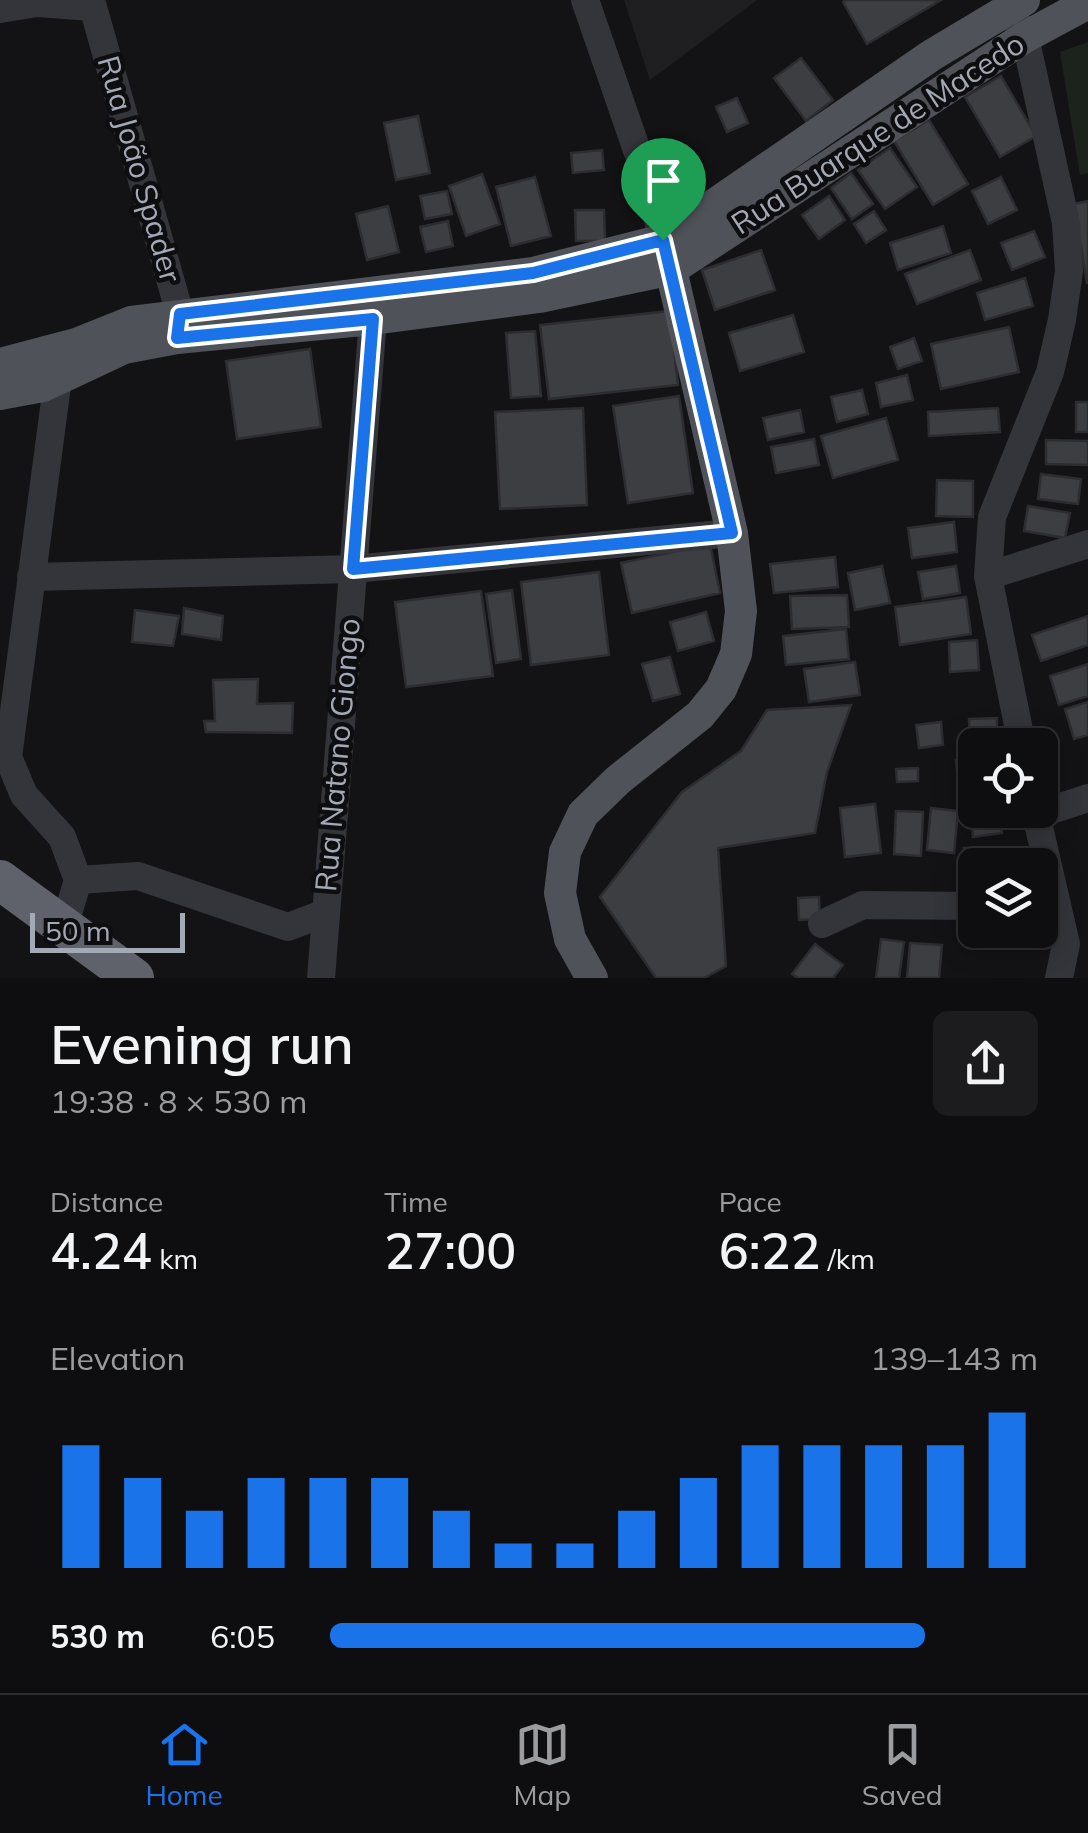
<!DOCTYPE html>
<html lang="en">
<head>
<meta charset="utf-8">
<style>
  body { margin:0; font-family:Mulish,sans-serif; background:#1c1c1e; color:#f1f3f6; height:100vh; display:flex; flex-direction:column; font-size:38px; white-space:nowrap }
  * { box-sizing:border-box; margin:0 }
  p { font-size:32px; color:#9b9c9f }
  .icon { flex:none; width:55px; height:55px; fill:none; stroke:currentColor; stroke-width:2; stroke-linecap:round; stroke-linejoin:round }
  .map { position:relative; height:978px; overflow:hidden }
  .drawer { display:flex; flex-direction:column; background:#0e0e10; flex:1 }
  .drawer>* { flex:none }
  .buttons { position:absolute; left:958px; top:728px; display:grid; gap:20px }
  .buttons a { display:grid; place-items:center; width:100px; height:100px; border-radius:15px; background:#0e0e10; box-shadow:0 5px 25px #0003,0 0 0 2px #2e2e30; font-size:50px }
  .scale { position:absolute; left:30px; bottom:25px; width:155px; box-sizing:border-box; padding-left:10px; border:5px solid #a4a9b6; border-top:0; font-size:28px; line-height:35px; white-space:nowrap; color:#a4a9b6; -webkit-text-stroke:8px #0e0e10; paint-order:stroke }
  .pin { position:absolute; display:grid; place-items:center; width:85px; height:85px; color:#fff; margin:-102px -42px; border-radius:50% 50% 50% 0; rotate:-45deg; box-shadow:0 0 10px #0007 }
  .pin .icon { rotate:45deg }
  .round { display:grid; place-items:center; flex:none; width:105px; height:105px; border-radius:15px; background:#1c1c1e }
  .headline { display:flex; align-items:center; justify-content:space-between; height:170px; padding:0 50px }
  h1 { font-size:55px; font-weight:600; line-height:75px }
  .figures { display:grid; grid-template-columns:repeat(3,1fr); gap:15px; height:170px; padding:10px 50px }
  .figures div { display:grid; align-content:center }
  .figures b { font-size:50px; font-weight:600 }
  .figures small { font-size:28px; font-weight:400 }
  .figures p { font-size:28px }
  .chart { height:280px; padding:20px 50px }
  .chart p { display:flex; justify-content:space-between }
  .chart svg { width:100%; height:180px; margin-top:10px; stroke:#1a73e8; stroke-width:6 }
  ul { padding:0 50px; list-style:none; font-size:32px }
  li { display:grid; grid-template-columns:160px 120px 1fr; align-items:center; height:75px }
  li i { height:25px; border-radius:12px; background:#1a73e8 }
  .tabs { display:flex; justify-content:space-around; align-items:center; height:140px; border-top:2px solid #2e2e30; background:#0e0e10; font-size:28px; color:#9b9c9f }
  .tabs a { display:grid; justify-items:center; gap:5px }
  .tabs .selected { color:#1a73e8 }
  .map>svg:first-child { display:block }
  .built { fill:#1f1f22 }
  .green { fill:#1b231c }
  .building { fill:#3d3e42; stroke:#2d2d31; stroke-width:2.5 }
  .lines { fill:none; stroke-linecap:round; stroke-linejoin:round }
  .minor { stroke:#34353a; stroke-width:28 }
  .major { stroke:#505259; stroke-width:32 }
  .highway { stroke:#60626b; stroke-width:40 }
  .route-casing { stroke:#fff; stroke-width:20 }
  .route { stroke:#1a73e8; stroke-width:12 }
  .labels { text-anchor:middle; stroke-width:9; stroke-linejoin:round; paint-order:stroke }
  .street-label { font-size:30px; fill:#a4a9b6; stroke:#0e0e10 }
</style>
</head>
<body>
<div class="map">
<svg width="1088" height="978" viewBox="0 0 1088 978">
  <rect width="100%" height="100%" fill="#131315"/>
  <path class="built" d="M 624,0 L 757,0 L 650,80 Z"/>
  <path class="green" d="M 1088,42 L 1088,173 L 1080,175 L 1060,52 Z"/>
  <path class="building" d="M 846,0 L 941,0 L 867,44 L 843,2 Z
    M 801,58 L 833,100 L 806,121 L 774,78 Z
    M 1001,76 L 1036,136 L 1000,157 L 965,97 Z
    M 737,98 L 748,123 L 727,132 L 716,107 Z
    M 418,116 L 430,173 L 396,180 L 384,123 Z
    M 929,120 L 968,184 L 933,205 L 894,141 Z
    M 890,148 L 917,187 L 885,209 L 858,170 Z
    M 602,150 L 604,170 L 573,173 L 571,153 Z
    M 851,173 L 873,204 L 852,219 L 831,188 Z
    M 482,174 L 500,224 L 466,236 L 449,186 Z
    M 535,177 L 551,236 L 511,246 L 496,187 Z
    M 1001,177 L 1017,210 L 988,224 L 972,191 Z
    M 447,191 L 452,214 L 425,219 L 420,196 Z
    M 829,196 L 845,220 L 819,239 L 802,215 Z
    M 1088,201 L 1088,283 L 1087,283 L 1074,204 Z
    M 388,206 L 399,252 L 367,260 L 356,214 Z
    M 575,210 L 604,210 L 605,241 L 576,241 Z
    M 874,211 L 886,230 L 866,243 L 854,224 Z
    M 448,221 L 453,246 L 426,252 L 420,227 Z
    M 943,226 L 951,253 L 898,270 L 890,243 Z
    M 1034,231 L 1045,257 L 1012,270 L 1001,243 Z
    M 761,250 L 775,290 L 715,310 L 702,270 Z
    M 970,250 L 981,280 L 917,304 L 905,274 Z
    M 1025,278 L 1033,306 L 985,320 L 977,293 Z
    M 670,311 L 678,385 L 549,399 L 540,325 Z
    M 793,315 L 804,352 L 740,371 L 729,333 Z
    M 1009,327 L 1019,372 L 941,389 L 931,344 Z
    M 535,331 L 541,396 L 511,398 L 506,333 Z
    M 914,338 L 922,361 L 898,369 L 890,347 Z
    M 310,349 L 321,427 L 237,439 L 226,361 Z
    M 907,375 L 913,400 L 881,407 L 876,383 Z
    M 862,390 L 868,414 L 837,422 L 831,397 Z
    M 679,396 L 693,493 L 628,503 L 613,406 Z
    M 1076,402 L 1088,402 L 1088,432 L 1076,432 Z
    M 583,408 L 587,505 L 500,509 L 495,412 Z
    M 998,408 L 1000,432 L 929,436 L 928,412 Z
    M 800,410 L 804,432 L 768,440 L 763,418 Z
    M 886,418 L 898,460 L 833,478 L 821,436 Z
    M 814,439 L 819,465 L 776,473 L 771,447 Z
    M 1046,440 L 1088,441 L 1088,465 L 1046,464 Z
    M 1041,474 L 1081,479 L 1078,504 L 1038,499 Z
    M 937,480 L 973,481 L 973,517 L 936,516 Z
    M 1028,506 L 1070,513 L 1065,538 L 1024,531 Z
    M 954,522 L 957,552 L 912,558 L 908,528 Z
    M 710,544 L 720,593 L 632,613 L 621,563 Z
    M 835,557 L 838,587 L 774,593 L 770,564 Z
    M 882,566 L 890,603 L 855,610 L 848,573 Z
    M 956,566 L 960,593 L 923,599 L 918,572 Z
    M 599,572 L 609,655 L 531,665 L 521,582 Z
    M 512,590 L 521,659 L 496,663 L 486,594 Z
    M 481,591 L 493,676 L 406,687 L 395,602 Z
    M 847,595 L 849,627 L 792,629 L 790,596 Z
    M 966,597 L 971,634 L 900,645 L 895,607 Z
    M 184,608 L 223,616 L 221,640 L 182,634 Z
    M 135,610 L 179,616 L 173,646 L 132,642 Z
    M 706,612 L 714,641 L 678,651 L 670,622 Z
    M 1088,616 L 1088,645 L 1041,661 L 1032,635 Z
    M 846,629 L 849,659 L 786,665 L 783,636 Z
    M 977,640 L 979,670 L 950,672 L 949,642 Z
    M 670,657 L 680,694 L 653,701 L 642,664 Z
    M 855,662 L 860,695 L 809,702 L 804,669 Z
    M 1088,664 L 1088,696 L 1059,705 L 1050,676 Z
    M 258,679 L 257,704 L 293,703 L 292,733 L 206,732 L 204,721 L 215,721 L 213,680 Z
    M 1088,702 L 1088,735 L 1074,739 L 1065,709 Z
    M 851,705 L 827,772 L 815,833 L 718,848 L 726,966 L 704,978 L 656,978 L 600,897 L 682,792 L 741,751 L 767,710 Z
    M 997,718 L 997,745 L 970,745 L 969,719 Z
    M 941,722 L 943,745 L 919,748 L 916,725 Z
    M 975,758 L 975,788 L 959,790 L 956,760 Z
    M 918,768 L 918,781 L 897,782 L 896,769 Z
    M 970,801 L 975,801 L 975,810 L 999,810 L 1002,833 L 973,837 Z
    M 875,804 L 881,853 L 845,857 L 840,808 Z
    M 931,808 L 958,811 L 954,853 L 927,850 Z
    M 896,811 L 923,812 L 921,856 L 894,854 Z
    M 964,848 L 987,848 L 987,865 L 975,865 L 975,891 L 964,891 Z
    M 998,850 L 1029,850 L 1029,865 L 998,865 Z
    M 819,897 L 820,919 L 799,920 L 798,898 Z
    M 881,939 L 904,942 L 899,978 L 876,978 Z
    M 910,943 L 942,945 L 939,978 L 907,978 Z
    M 815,944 L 843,965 L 833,978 L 798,978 L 792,974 Z"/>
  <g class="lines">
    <path class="minor" d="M 91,0 L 180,314 L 177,336
      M 585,0 L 650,188 L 663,240
      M 0,9 L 37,3 L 93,7
      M 1016,20 L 1025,37 L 1066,223 L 1069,271 L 1062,320 L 1050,372 L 992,517 L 988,576 L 1022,745
      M 57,365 L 58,378 L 8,757 L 24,795 L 62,837 L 78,880 L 64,927
      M 988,576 L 1088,544
      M 31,577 L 353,569 L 732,533
      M 1035,810 L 1066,944 L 1059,978
      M 1036,815 L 1088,798
      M 78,880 L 138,876 L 288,927 L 325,913
      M 822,924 L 863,905 L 975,906
      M 321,978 L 373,319 L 369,300"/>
    <path class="major" d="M 0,364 L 76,344 L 131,322 L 533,273 L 663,240 L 932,55 L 1024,0
      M 0,394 L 43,386 L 124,348 L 177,338 L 373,319 L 539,297 L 672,269 L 1025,37 L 1088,3
      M 592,978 L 570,939 L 560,893 L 565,852 L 583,814 L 618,780 L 700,715 L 721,689 L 736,654 L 741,611 L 732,533 L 666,248"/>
    <path class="highway" d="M 0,880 L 134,978"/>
  </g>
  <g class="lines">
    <defs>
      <path id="route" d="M 663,240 L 732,533 L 353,569 L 373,319 L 177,338 L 180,314 L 533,273 Z"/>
    </defs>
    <use href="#route" class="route-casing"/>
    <use href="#route" class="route"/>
  </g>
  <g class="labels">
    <g class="street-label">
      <text transform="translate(878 134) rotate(-33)" y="10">Rua Buarque de Macedo</text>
      <text transform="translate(139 169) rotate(74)" y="10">Rua João Spader</text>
      <text transform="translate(338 755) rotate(-85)" y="10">Rua Natano Giongo</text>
    </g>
  </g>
</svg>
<div class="buttons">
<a><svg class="icon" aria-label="locate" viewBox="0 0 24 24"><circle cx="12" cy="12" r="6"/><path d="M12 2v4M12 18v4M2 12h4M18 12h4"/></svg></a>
<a><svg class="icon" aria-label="layers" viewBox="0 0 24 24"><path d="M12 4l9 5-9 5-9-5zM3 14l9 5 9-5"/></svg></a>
</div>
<div class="scale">50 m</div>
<div class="pin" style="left:663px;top:240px;background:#1e9e55"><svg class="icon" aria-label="arrive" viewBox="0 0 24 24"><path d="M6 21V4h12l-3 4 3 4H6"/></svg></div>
</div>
<section class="drawer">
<div class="headline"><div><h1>Evening run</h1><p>19:38 · 8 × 530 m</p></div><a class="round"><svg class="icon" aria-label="share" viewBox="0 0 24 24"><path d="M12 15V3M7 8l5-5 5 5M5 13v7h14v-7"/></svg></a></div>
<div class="figures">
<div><p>Distance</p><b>4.24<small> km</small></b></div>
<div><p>Time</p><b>27:00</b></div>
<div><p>Pace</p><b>6:22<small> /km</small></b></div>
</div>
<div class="chart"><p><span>Elevation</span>139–143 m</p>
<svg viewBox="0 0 160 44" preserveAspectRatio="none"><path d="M5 44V14M15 44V22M25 44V30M35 44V22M45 44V22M55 44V22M65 44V30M75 44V38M85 44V38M95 44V30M105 44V22M115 44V14M125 44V14M135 44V14M145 44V14M155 44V6"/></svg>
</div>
<ul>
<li><b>530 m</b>6:05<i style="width:84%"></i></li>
</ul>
</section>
<nav class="tabs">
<a class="selected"><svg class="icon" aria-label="home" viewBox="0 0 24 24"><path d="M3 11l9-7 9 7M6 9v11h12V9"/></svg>Home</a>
<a><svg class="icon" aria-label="map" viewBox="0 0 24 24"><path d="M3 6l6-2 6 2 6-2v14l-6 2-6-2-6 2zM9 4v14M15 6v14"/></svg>Map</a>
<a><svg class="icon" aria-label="saved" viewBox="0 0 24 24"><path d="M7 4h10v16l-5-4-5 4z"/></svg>Saved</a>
</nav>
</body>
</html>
